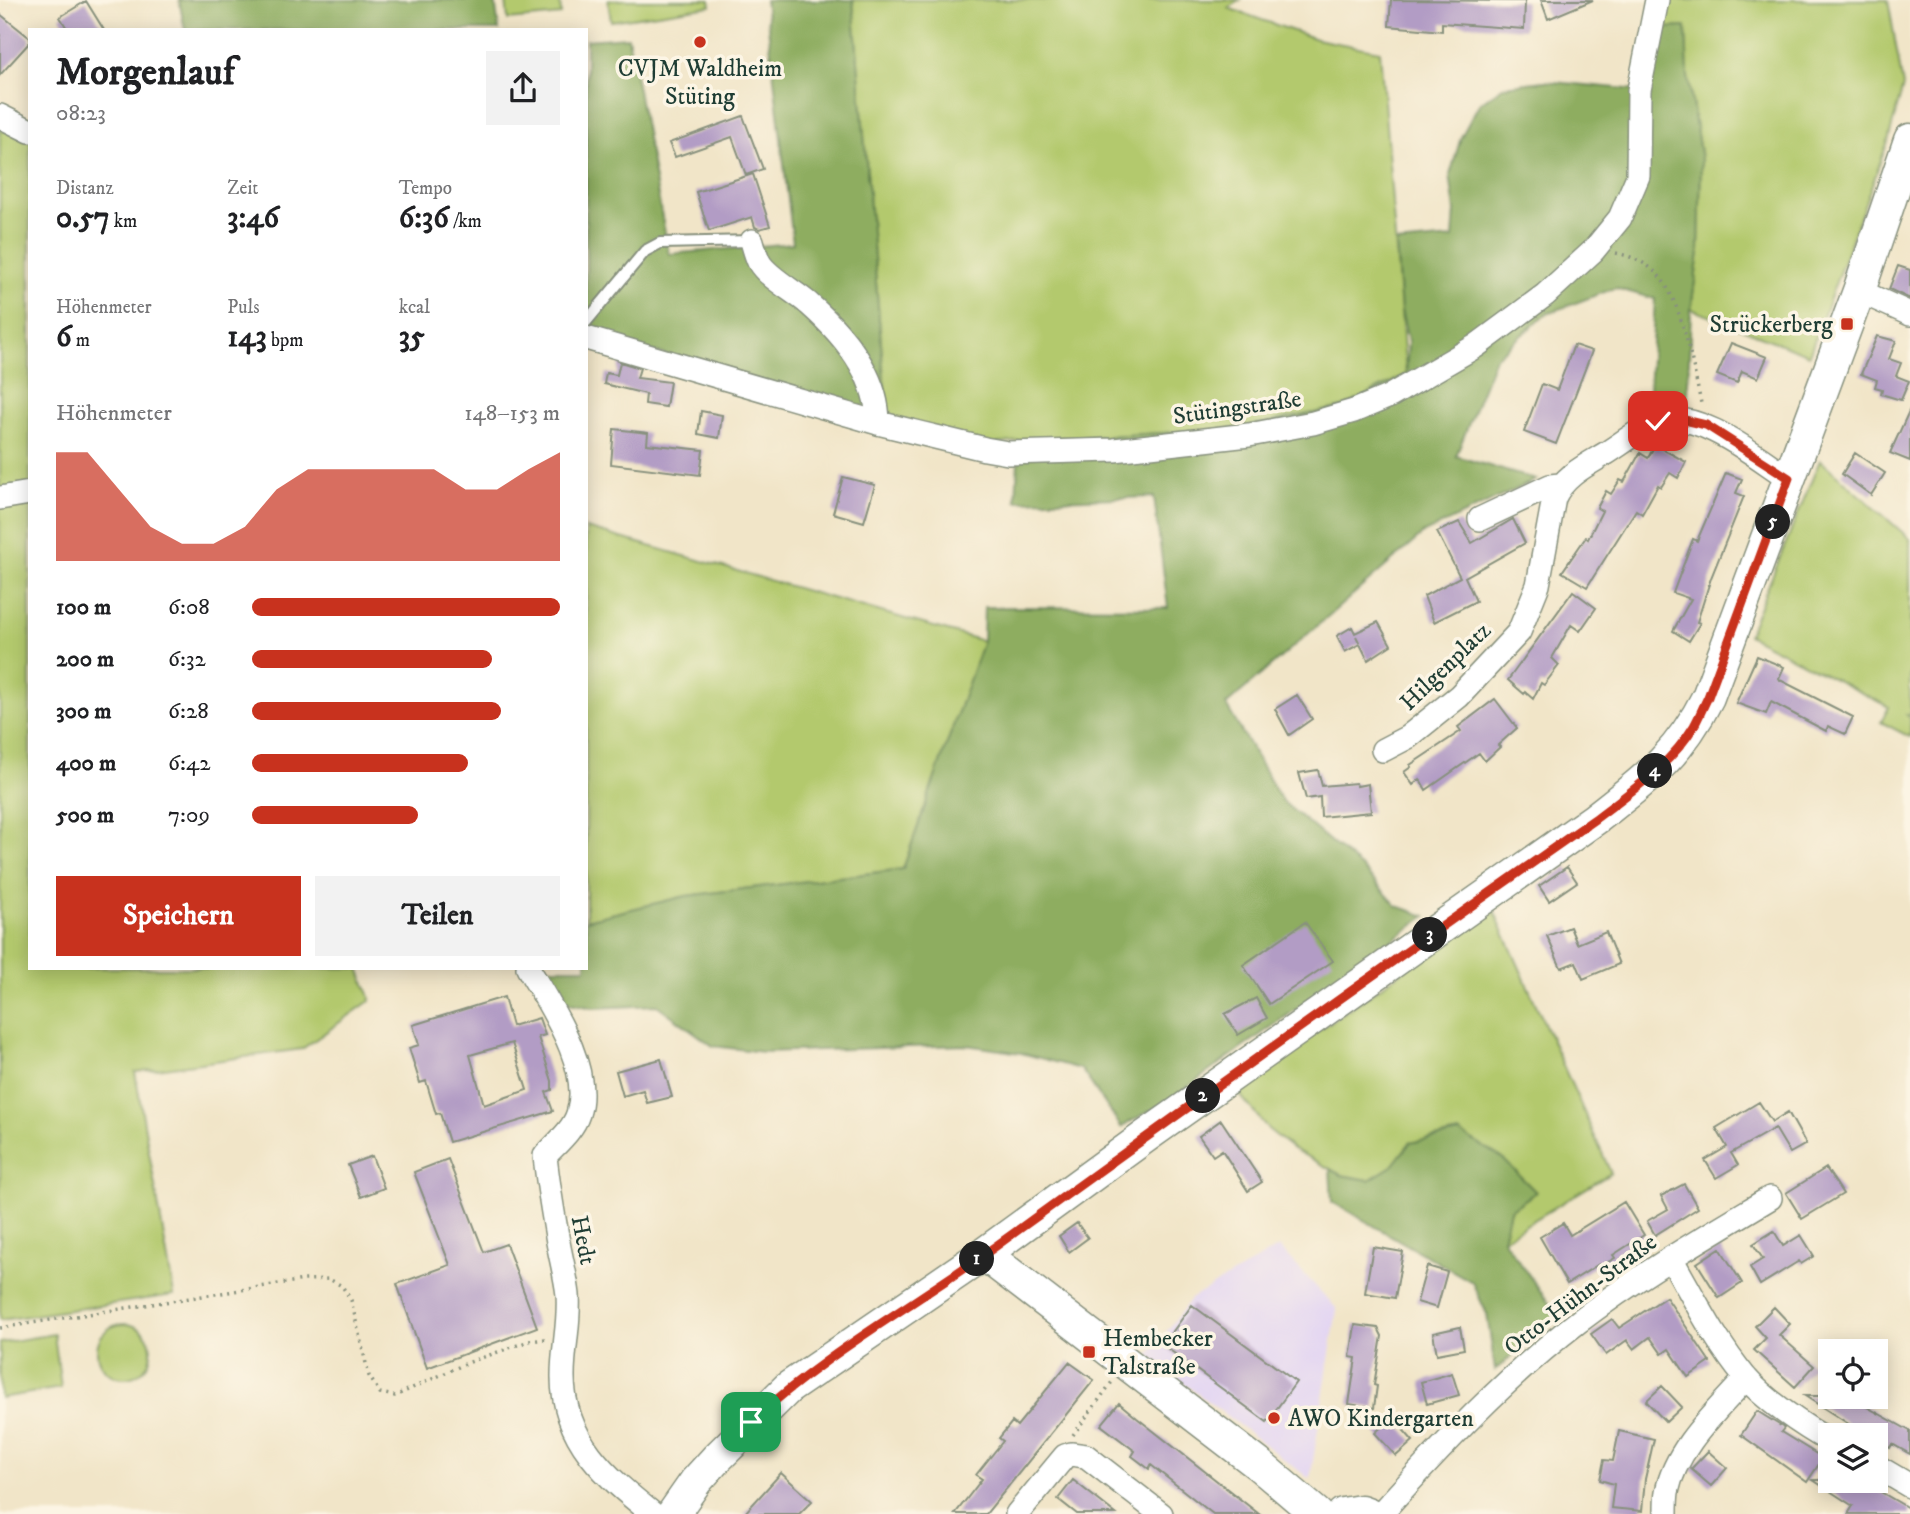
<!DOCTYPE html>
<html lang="de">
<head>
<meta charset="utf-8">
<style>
  body { margin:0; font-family:"IM FELL DW Pica",serif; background:#f2f2f2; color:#202124; height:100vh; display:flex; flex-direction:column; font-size:26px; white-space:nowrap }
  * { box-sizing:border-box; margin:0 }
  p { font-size:23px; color:#757577 }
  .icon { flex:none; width:38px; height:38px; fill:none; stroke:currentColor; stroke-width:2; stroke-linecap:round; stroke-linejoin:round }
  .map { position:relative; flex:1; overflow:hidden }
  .drawer { position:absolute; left:28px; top:28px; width:560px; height:942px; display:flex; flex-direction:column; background:#fff; border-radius:0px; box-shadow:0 4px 18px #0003 }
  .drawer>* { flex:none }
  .fabs { position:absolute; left:1818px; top:1339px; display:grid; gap:14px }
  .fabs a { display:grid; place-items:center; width:70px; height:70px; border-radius:0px; background:#fff; box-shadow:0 4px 18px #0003; font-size:35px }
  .pin { position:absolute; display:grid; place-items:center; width:60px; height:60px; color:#fff; margin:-30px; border-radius:14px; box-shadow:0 4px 10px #0006 }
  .km { position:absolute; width:35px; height:35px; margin:-18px; border-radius:50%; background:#222; color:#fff; font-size:19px; line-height:35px; text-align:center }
  .round { display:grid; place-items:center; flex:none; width:74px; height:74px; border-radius:0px; background:#f2f2f2 }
  .head { display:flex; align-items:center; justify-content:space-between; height:119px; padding:0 28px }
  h1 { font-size:38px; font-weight:700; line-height:52px }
  .metrics { display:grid; grid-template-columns:repeat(3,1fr); gap:10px; height:119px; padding:7px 28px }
  .metrics div { display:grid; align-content:center }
  .metrics b { font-size:30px; font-weight:700 }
  .metrics small { font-size:19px; font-weight:400 }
  .metrics p { font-size:19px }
  .chart { height:196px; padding:14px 28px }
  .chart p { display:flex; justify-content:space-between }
  .chart svg { width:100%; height:126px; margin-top:7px; fill:#c8321e; opacity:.7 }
  .button { display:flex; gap:14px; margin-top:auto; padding:14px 28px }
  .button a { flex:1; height:80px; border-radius:0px; background:#c8321e; color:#fff; font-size:28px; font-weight:700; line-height:80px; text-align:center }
  .button a+a { background:#f2f2f2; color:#202124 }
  ul { padding:0 28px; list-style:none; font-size:23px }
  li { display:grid; grid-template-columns:112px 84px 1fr; align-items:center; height:52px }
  li i { height:18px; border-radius:9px; background:#c8321e }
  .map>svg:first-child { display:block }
  .built { fill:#e2d4f3 }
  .green { fill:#b3c96d; stroke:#698350; stroke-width:2 }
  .forest { fill:#8ead60; stroke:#56754a; stroke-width:2 }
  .building { fill:#b29cc5; fill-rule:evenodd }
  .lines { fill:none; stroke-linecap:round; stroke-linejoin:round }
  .lane-casing { stroke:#88917e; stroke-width:14 }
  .street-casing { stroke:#88917e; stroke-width:26 }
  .secondary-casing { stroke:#88917e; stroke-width:35 }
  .path { stroke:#88917e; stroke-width:3.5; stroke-dasharray:2 5; stroke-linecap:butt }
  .lane { stroke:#fff; stroke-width:10 }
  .street { stroke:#fff; stroke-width:23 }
  .secondary { stroke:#fff; stroke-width:32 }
  .route-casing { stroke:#fff; stroke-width:14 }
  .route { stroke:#c8321e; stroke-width:9 }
  .poi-dot { fill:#c8321e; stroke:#fcf5e5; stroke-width:2.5 }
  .labels { text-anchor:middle; stroke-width:7; stroke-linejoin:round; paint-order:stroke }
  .poi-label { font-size:24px; fill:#1f3d34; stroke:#fcf5e5; text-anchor:start }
  .street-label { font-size:24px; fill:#1f3d34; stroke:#fcf5e5 }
</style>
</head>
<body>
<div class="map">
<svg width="1910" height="1514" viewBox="0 0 1910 1514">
  <rect width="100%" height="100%" fill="#fcf5e5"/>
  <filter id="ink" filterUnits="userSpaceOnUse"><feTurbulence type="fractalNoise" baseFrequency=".0143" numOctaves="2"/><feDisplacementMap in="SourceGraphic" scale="14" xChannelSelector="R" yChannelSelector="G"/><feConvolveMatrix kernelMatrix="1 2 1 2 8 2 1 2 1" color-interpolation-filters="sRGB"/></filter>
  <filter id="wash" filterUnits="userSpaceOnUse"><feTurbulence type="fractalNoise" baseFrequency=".00686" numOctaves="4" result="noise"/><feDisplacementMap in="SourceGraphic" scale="28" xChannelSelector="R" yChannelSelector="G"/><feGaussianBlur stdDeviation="1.57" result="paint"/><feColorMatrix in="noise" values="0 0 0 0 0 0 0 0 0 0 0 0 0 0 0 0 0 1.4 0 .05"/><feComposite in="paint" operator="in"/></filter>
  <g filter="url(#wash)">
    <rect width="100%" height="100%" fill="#f1e5c8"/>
    <path class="built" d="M 1279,1247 L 1337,1309 L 1310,1479 L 1148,1356 L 1191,1299 Z"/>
    <path class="green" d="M 506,0 L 560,0 L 561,15 L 508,20 Z
      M 608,0 L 710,0 L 711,6 L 611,21 Z
      M 853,0 L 1240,0 L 1228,8 L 1316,39 L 1380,51 L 1406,375 L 1344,407 L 1234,429 L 1019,441 L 989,445 L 887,416 Z
      M 1666,0 L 1888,0 L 1903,86 L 1888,141 L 1809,355 L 1691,309 L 1699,252 L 1701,159 L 1688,77 L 1686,27 L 1665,28 Z
      M 0,129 L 30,141 L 30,968 L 359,968 L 371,1000 L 302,1049 L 135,1072 L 174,1295 L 0,1320 Z
      M 1820,460 L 1910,539 L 1910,715 L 1907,715 L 1910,717 L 1910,737 L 1881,722 L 1889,707 L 1748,635 Z
      M 586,528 L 983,641 L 903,869 L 686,896 L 586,920 Z
      M 1493,908 L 1611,1173 L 1503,1239 L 1510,1210 L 1536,1192 L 1502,1158 L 1460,1133 L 1410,1143 L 1392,1166 L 1369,1180 L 1341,1175 L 1293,1149 L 1268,1129 L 1235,1089 Z
      M97 1351a27 27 0 1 1 54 0a27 27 0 1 1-54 0Z
      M 54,1334 L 61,1388 L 0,1398 L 0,1343 Z"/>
    <path class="forest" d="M 179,0 L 495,0 L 499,30 L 185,30 Z
      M 765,0 L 853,0 L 887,416 L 586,333 L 586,40 L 628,37 L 669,254 L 793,243 Z
      M 1686,27 L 1688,77 L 1701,159 L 1699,253 L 1691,309 L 1687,411 L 1648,405 L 1655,299 L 1615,288 L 1546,314 L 1495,358 L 1456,456 L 1536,480 L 1424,533 L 1226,705 L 1282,801 L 1363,869 L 1397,906 L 1426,916 L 1168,1101 L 1121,1127 L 1081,1069 L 1021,1053 L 966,1045 L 763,1052 L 713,1046 L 657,1005 L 593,1008 L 561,1001 L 543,968 L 586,968 L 586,920 L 686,896 L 903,869 L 983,641 L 984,607 L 1168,608 L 1154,497 L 1016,501 L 1019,441 L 1234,429 L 1344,407 L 1406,375 L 1408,342 L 1401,310 L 1396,243 L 1453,238 L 1455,211 L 1450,175 L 1461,137 L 1479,104 L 1504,86 L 1543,81 L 1648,91 L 1665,28 Z
      M 1460,1133 L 1502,1158 L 1536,1192 L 1510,1210 L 1503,1239 L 1559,1317 L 1495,1370 L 1487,1314 L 1472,1282 L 1332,1202 L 1330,1169 L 1341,1175 L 1369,1180 L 1392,1166 L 1410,1143 Z"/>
    <g id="blocks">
      <path class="building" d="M 1391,0 L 1525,1 L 1524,29 L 1442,23 L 1442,31 L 1389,26 Z
        M 1541,0 L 1593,0 L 1548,19 Z
        M 86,1 L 104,30 L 68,30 L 60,17 Z
        M 0,14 L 30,38 L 30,42 L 0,75 Z
        M 743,116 L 763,169 L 746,175 L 732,137 L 675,157 L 669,143 Z
        M 753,174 L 770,226 L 759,229 L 755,227 L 752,217 L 709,231 L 696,192 Z
        M 1898,266 L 1910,270 L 1910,299 L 1889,289 Z
        M 1877,336 L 1896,341 L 1889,359 L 1901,363 L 1896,376 L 1909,381 L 1901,400 L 1881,394 L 1882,389 L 1875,387 L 1877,380 L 1861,374 Z
        M 1731,343 L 1767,357 L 1758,378 L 1742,371 L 1737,383 L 1717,375 Z
        M 1574,345 L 1592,351 L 1556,444 L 1524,432 L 1542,384 L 1557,390 Z
        M 620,362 L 640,368 L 637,378 L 670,382 L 666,407 L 645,404 L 646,394 L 604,384 L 606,373 L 617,375 Z
        M 1910,409 L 1910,461 L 1890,453 Z
        M 701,411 L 722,415 L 719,438 L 698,434 Z
        M 614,429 L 648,433 L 647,444 L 703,450 L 700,475 L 611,464 Z
        M 1655,445 L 1686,462 L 1678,478 L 1670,473 L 1661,487 L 1658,485 L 1642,514 L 1636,510 L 1587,587 L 1562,572 L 1586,537 L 1588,539 L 1602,511 L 1597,508 L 1606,491 L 1611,494 L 1620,480 L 1624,482 L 1640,453 L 1648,458 Z
        M 1855,453 L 1885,473 L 1871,495 L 1842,474 Z
        M 1726,473 L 1742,479 L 1736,493 L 1744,496 L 1711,578 L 1697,622 L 1700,623 L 1689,641 L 1673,631 L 1691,599 L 1673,593 L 1693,539 L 1697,541 Z
        M 843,477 L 875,485 L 864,522 L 833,513 Z
        M 1513,519 L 1525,543 L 1465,577 L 1476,601 L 1434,622 L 1424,596 L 1460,577 L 1437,532 L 1459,522 L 1472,543 Z
        M 1573,591 L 1596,608 L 1580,631 L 1571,625 L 1552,658 L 1559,665 L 1544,685 L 1541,683 L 1533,699 L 1525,692 L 1524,694 L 1508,680 Z
        M 1378,622 L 1391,645 L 1368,660 L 1356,636 L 1360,644 L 1345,652 L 1337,636 L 1352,627 L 1355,633 Z
        M 1757,656 L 1784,667 L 1779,678 L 1780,680 L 1853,717 L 1845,734 L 1828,726 L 1826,731 L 1771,702 L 1766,714 L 1736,703 Z
        M 1297,695 L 1312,719 L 1289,735 L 1275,709 Z
        M 1495,699 L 1517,728 L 1498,745 L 1500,747 L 1485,761 L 1479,753 L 1426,790 L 1420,779 L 1413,785 L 1404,772 L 1411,767 L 1410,765 L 1461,731 L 1458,727 Z
        M 1318,770 L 1322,786 L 1356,783 L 1357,786 L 1368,784 L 1371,812 L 1321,817 L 1320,797 L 1306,799 L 1299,773 Z
        M 1567,867 L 1577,882 L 1549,901 L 1539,886 Z
        M 1305,922 L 1333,961 L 1269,1004 L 1243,965 Z
        M 1570,927 L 1577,944 L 1606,932 L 1619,964 L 1583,979 L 1576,962 L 1561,968 L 1547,936 Z
        M 504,997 L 512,1026 L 539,1018 L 545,1035 L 538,1037 L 552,1081 L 552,1090 L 546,1092 L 553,1111 L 449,1142 L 440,1113 L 436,1114 L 426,1081 L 420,1083 L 409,1048 L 419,1045 L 413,1025 ZM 512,1043 L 527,1090 L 484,1105 L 470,1055 Z
        M 1256,998 L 1267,1018 L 1238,1035 L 1225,1014 Z
        M 661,1059 L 672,1097 L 647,1103 L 643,1090 L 623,1096 L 616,1071 Z
        M 1759,1102 L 1772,1122 L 1788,1112 L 1806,1144 L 1790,1153 L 1775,1128 L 1731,1153 L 1738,1165 L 1716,1178 L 1705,1160 L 1727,1147 L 1716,1128 Z
        M 1221,1120 L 1262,1182 L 1248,1191 L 1222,1150 L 1213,1156 L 1199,1136 Z
        M 372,1156 L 384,1188 L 361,1197 L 348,1165 Z
        M 448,1159 L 484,1252 L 506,1244 L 537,1327 L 427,1368 L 397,1284 L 450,1265 L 414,1172 Z
        M 1826,1168 L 1843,1194 L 1802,1219 L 1786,1193 Z
        M 1684,1184 L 1698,1208 L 1655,1235 L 1647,1221 L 1668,1209 L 1661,1196 Z
        M 1624,1202 L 1644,1235 L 1613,1255 L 1615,1258 L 1601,1266 L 1599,1264 L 1567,1284 L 1540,1237 L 1563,1223 L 1570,1235 Z
        M 1077,1223 L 1088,1238 L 1069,1252 L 1059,1236 Z
        M 1774,1231 L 1783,1246 L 1801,1235 L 1814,1256 L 1801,1264 L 1799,1261 L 1760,1285 L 1750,1267 L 1763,1259 L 1753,1244 Z
        M 1373,1247 L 1403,1252 L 1395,1298 L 1365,1293 Z
        M 1720,1248 L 1742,1283 L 1719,1298 L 1697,1263 Z
        M 1427,1266 L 1447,1272 L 1437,1308 L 1417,1302 Z
        M 1666,1297 L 1710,1362 L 1688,1377 L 1669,1349 L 1662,1354 L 1650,1337 L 1634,1349 L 1627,1340 L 1606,1355 L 1591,1334 L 1612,1319 L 1619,1328 Z
        M 1192,1305 L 1296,1382 L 1267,1422 L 1163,1345 Z
        M 1774,1307 L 1790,1324 L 1779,1335 L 1814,1366 L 1795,1387 L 1754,1350 L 1766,1338 L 1755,1326 Z
        M 1355,1325 L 1378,1328 L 1382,1336 L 1374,1385 L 1377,1386 L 1374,1408 L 1349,1404 L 1356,1358 L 1350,1357 Z
        M 1460,1327 L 1464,1349 L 1437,1354 L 1433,1333 Z
        M 1069,1362 L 1094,1380 L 986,1514 L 955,1514 L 982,1479 L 976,1475 L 1003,1441 L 999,1438 L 1012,1422 L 1017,1426 Z
        M 1452,1373 L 1459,1395 L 1427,1404 L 1421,1382 Z
        M 1662,1386 L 1682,1407 L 1666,1422 L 1646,1401 Z
        M 1805,1396 L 1859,1396 L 1856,1401 L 1910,1431 L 1910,1454 L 1892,1444 L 1890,1448 L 1876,1440 L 1876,1435 L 1866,1435 Z
        M 1119,1403 L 1137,1418 L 1259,1514 L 1213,1514 L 1151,1465 L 1149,1469 L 1132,1456 L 1135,1451 L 1101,1425 Z
        M 1757,1411 L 1784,1428 L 1781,1432 L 1823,1458 L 1807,1482 L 1741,1435 Z
        M 1392,1417 L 1413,1441 L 1396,1456 L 1375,1433 Z
        M 1619,1431 L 1654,1439 L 1645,1479 L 1642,1511 L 1611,1508 L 1614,1484 L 1600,1480 L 1604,1460 L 1613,1461 Z
        M 1708,1451 L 1727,1468 L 1711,1486 L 1691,1469 Z
        M 781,1473 L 812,1501 L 799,1514 L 744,1514 Z
        M 1073,1480 L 1116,1514 L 1077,1514 L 1058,1499 Z
        M 1813,1480 L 1860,1480 L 1910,1509 L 1910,1514 L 1848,1514 L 1853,1506 Z"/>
    </g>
  </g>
  <g filter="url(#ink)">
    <use href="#blocks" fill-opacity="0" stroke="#88917e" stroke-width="2"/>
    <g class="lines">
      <defs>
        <path id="lane" d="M 586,322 L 645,251 L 660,243 L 752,241"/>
        <path id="street" d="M 0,116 L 30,131
          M 752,241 C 754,248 756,256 759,262 C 767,277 796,292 809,304 C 843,334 878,376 878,423
          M 1859,291 L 1910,314
          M 586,338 L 878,423 L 985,449 L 1008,453 L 1114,450 L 1249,435 L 1313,423 L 1354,411 L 1390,396 L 1476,346 L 1545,295 L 1593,251 L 1620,218 L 1638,176 L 1639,90 L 1657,0
          M 0,498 L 30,493
          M 1480,519 L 1550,486 L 1560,485
          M 1383,750 L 1408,737 L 1459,696 L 1519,632 L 1538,585 L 1554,498 C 1564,476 1585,466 1605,454 C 1621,444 1644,426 1661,421 C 1700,410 1756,457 1789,478
          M 528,968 C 550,1006 593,1068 578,1114 C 573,1130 556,1144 545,1156 C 548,1185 553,1213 558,1242 C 561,1259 566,1277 568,1295 C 570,1322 563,1348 563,1375 C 562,1440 607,1477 653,1514
          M 1671,1258 C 1694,1298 1715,1341 1745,1377 C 1765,1400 1803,1426 1830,1441
          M 1876,1466 L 1910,1486
          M 1017,1514 L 1065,1456 L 1071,1454 L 1086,1456 L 1161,1514
          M 1380,1514 C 1442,1446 1505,1378 1578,1322 C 1639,1275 1705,1237 1770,1198
          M 1666,1514 C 1666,1507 1666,1499 1667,1492 C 1676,1447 1717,1411 1746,1378"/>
        <path id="secondary" d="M 984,1254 L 1258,1464 L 1317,1514
          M 673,1514 L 696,1481 L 716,1459 L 788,1388 L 984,1254 L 1146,1136 L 1595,819 C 1646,779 1678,757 1708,697 L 1859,291 L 1910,140
          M 1343,1514 L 1361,1511 L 1369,1514"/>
      </defs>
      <use href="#lane" class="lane-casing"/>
      <use href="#street" class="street-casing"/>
      <use href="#secondary" class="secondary-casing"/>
      <path class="path" d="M 1616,253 C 1635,257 1654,266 1665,284 C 1684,314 1693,367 1701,403
        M 0,1328 L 304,1280 L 329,1279 L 342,1286 L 351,1300 L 369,1376 L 380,1393 L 395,1396 L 467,1363 L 529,1341 L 546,1339
        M 1073,1435 L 1112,1382"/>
      <use href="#lane" class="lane"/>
      <use href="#street" class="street"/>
      <use href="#secondary" class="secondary"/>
    </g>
  </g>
  <g class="lines" filter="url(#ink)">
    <defs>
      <path id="route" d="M 751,1422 C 825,1353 914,1305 996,1246 C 1194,1102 1394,960 1595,819 C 1630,792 1671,765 1694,726 C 1699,717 1703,707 1708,697 L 1789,478 L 1706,425 L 1676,418 L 1658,421"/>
    </defs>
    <use href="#route" class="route-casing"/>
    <use href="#route" class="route"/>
  </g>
  <g class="poi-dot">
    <circle cx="700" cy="42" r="7"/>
    <rect x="1840" y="317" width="14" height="14" rx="3.5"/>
    <rect x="1082" y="1345" width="14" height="14" rx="3.5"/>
    <circle cx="1274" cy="1418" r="7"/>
  </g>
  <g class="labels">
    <g class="poi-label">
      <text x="700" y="76" text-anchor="middle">CVJM Waldheim<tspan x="700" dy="28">Stüting</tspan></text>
      <text x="1833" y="332" text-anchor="end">Strückerberg</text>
      <text x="1103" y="1346">Hembecker<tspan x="1103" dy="28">Talstraße</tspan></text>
      <text x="1288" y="1426">AWO Kindergarten</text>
    </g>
    <g class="street-label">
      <text transform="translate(1237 407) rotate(-8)" y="8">Stütingstraße</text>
      <text transform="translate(1445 666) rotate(-44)" y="8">Hilgenplatz</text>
      <text transform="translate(584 1240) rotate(79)" y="8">Hedt</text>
      <text transform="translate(1580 1294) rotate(-37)" y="8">Otto-Hühn-Straße</text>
    </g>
  </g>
</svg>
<div class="fabs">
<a><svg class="icon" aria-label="locate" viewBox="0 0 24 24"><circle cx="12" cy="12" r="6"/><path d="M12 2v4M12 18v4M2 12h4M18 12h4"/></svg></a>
<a><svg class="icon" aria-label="layers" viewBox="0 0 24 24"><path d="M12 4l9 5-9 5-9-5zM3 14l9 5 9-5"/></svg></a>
</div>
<div class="pin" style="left:751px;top:1422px;background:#1e9e55"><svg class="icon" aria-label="arrive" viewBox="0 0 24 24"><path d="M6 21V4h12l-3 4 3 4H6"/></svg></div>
<div class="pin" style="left:1658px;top:421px;background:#d93025"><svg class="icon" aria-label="check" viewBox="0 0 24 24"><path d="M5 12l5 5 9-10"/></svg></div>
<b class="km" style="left:977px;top:1259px">1</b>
<b class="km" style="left:1203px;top:1096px">2</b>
<b class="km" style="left:1430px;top:935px">3</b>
<b class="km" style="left:1655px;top:771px">4</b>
<b class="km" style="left:1773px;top:522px">5</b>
<section class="drawer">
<div class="head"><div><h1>Morgenlauf</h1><p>08:23</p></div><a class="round"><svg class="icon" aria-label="share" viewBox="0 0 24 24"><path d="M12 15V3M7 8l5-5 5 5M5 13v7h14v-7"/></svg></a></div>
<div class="metrics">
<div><p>Distanz</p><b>0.57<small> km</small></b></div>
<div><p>Zeit</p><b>3:46</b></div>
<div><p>Tempo</p><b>6:36<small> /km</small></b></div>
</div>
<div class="metrics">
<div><p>Höhenmeter</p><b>6<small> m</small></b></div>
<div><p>Puls</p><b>143<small> bpm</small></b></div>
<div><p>kcal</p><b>35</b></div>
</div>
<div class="chart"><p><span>Höhenmeter</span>148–153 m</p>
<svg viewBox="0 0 160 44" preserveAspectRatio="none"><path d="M0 44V6L10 6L20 19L30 32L40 38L50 38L60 32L70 19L80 12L90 12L100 12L110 12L120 12L130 19L140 19L150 12L160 6V44z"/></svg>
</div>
<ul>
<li><b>100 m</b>6:08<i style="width:100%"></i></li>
<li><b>200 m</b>6:32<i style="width:78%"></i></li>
<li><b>300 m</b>6:28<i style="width:81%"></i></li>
<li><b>400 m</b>6:42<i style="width:70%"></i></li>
<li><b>500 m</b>7:09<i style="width:54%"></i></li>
</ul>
<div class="button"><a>Speichern</a><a>Teilen</a></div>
</section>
</div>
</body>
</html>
